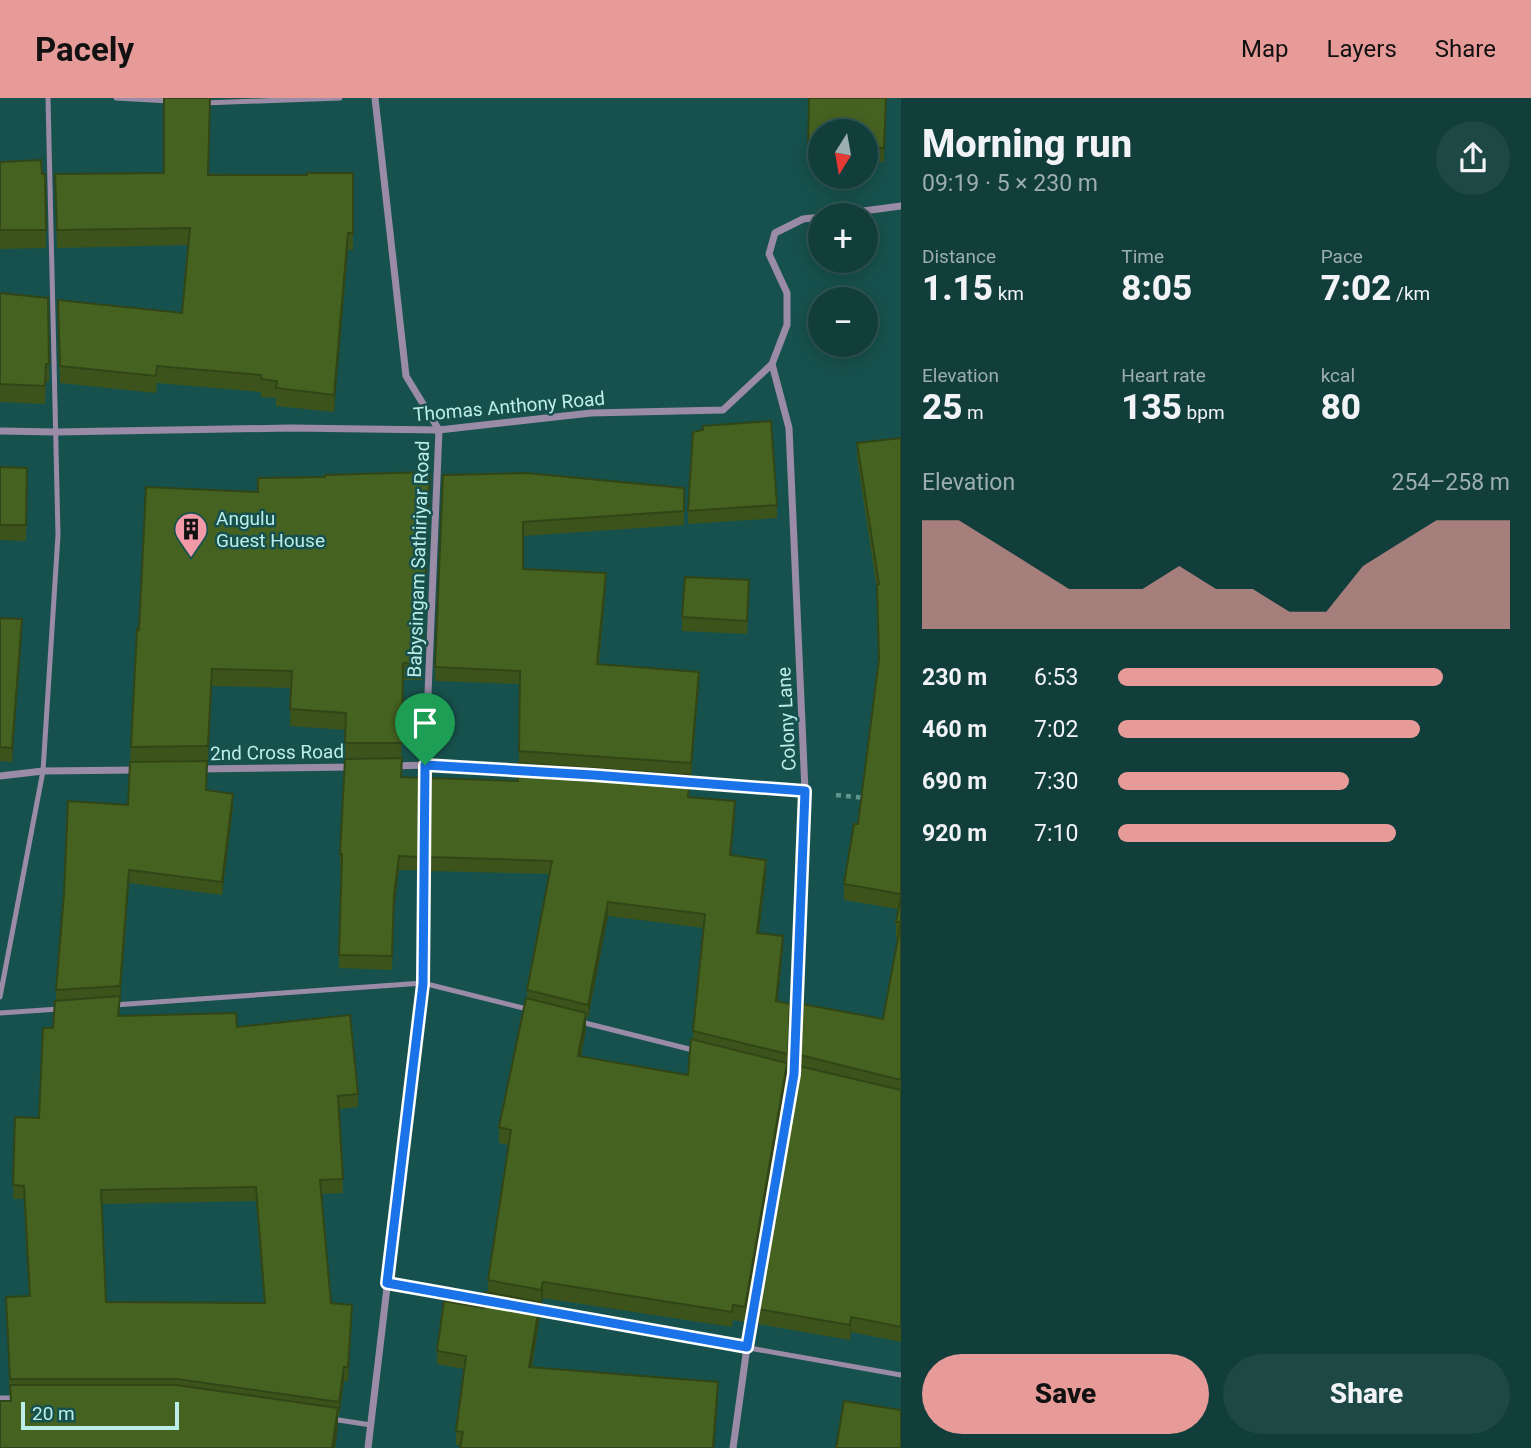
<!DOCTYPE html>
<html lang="en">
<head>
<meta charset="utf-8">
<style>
  body { margin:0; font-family:Roboto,sans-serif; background:#1e4845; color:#f1f3f6; height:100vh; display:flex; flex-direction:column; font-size:26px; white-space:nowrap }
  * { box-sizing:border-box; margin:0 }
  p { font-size:23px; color:#9caeaf }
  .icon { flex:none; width:38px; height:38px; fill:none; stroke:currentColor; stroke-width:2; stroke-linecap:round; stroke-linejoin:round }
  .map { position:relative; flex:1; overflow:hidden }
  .drawer { display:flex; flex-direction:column; background:#113d3a; width:630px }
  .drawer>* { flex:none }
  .needle { width:46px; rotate:191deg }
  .controls { position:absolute; left:808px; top:21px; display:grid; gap:14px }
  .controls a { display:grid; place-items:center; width:70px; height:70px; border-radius:50%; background:#113d3a; box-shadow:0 4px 18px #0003,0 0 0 2px #305654; font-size:35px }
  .scale { position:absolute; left:21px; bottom:18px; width:158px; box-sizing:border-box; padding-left:7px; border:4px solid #bdede8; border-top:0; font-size:19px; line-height:24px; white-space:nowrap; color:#bdede8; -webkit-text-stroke:5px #17514d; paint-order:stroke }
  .pin { position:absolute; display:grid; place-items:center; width:60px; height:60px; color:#fff; margin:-72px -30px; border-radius:50% 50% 50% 0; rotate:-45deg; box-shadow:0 0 7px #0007 }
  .pin .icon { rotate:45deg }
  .round { display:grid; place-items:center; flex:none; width:74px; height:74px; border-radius:37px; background:#1e4845 }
  .head { display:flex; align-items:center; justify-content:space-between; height:119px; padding:0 21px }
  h1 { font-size:38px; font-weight:800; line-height:52px }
  .figures { display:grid; grid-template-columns:repeat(3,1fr); gap:10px; height:119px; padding:7px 21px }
  .figures div { display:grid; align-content:center }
  .figures b { font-size:35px; font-weight:800 }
  .figures small { font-size:19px; font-weight:400 }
  .figures p { font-size:19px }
  .chart { height:196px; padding:14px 21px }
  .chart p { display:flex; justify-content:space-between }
  .chart svg { width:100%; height:126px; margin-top:7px; fill:#e69b98; opacity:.7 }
  .cta { display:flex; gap:14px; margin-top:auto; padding:14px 21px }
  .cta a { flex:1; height:80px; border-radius:42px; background:#e69b98; color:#111; font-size:28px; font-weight:800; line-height:80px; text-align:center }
  .cta a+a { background:#1e4845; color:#f1f3f6 }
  ul { padding:0 21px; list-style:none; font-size:23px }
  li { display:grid; grid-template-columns:112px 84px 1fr; align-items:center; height:52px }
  li i { height:18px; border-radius:9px; background:#e69b98 }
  header { display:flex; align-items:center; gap:42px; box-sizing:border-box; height:98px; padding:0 35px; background:#e69b98; color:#111 }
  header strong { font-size:33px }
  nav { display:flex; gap:38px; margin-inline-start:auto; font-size:24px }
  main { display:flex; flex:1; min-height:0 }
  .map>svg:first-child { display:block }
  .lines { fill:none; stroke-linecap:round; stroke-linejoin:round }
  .path { stroke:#5e948f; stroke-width:4.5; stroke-dasharray:5 5; stroke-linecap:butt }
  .lane { stroke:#9a8ba6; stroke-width:5 }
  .street { stroke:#9a8ba6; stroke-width:7 }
  .wall { fill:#3c541c; fill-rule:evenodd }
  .shaded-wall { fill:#314517 }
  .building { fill:#466221; stroke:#314517; stroke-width:2; fill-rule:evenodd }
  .route-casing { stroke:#fff; stroke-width:14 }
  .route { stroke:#1a73e8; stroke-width:9 }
  .labels { text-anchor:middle; stroke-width:5; stroke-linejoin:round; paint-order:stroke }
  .street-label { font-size:19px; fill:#bdede8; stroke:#17514d }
  .poi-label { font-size:19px; fill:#bdede8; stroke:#17514d; text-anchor:start }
</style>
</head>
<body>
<header>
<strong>Pacely</strong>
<nav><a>Map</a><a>Layers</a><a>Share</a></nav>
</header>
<main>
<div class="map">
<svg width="901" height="1350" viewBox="0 0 901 1350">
  <rect width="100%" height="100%" fill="#17514d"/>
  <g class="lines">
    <path class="path" d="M 836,697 L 865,700"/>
    <path class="lane" d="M 116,0 L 169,3
      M 203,5 L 340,0
      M 0,899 L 43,673 L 58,437 L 48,0
      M 114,907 L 423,885 L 531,912
      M 0,915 L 59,911
      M 581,924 L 697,953
      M 387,1185 L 491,1204
      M 536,1212 L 901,1277
      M 0,1300 L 16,1300
      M 332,1321 L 371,1327"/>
    <path class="street" d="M 833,117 L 901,108
      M 0,333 L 56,334 L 291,330 L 439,332 L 591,315 L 723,312 L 772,266 L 787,227 L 787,195 L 769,156 L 775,135 L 803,121 L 821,119
      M 394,668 L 425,667 L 525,673
      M 198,671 L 354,669
      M 0,678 L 43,673 L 137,672
      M 684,684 L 805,693
      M 368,1350 L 423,885 L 425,667 L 439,332 L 406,278 L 375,0
      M 733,1350 L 747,1249 L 794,976 L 805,693 L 789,330 L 772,266"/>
  </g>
  <path class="wall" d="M 809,0 L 886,0 L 884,64 L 866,63 L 866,33 L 821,33 L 821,62 L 808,61 Z
    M 0,64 L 45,76 L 46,150 L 0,151 Z
    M 164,75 L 307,77 L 353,75 L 353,152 L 348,152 L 334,314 L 276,308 L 276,300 L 261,299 L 261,294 L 157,285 L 156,295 L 60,285 L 58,202 L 182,215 L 188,147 L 57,150 L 55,76 Z
    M 0,195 L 48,200 L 49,284 L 46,284 L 45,306 L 0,304 Z
    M 901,340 L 901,1244 L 851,1234 L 850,1242 L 757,1226 L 757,1211 L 800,968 L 802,906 L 883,921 L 898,840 L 896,839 L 896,824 L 898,811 L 844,802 L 844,786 L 858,726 L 879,564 L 877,492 L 857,360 L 857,345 Z
    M 0,369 L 27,370 L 26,443 L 0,442 Z
    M 526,375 L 684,390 L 684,427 L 523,438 L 523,471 L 606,488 L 599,566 L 699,588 L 691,678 L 690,678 L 689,699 L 735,717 L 731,758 L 766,776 L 759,835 L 783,851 L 777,903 L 790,919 L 787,980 L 745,1224 L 733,1222 L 732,1229 L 543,1200 L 541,1207 L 540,1207 L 540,1218 L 532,1270 L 718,1298 L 714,1350 L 460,1350 L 461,1347 L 456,1347 L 456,1333 L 464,1271 L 437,1266 L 437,1253 L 484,1210 L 488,1195 L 488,1182 L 508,1047 L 499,1045 L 499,1029 L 527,901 L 527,892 L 550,776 L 430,773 L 431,680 L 518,683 L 519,665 L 520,586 L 435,583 L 435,569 ZM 608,818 L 704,830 L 693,933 L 693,942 L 688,977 L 581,959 L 586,931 L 586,920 L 588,920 Z
    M 430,391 L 422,582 L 403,582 L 401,679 L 419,680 L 418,772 L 399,772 L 394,811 L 392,872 L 339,870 L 341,770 L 340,770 L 340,756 L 346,632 L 290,628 L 291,590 L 212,588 L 206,692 L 233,709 L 222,797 L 129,785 L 119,918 L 237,929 L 358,996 L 358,1009 L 339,1011 L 343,1095 L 322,1096 L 331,1205 L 352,1220 L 348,1283 L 344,1283 L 339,1317 L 338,1317 L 338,1328 L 335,1350 L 0,1350 L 10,1303 L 6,1199 L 29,1198 L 24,1101 L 13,1101 L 15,1019 L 39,1020 L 53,930 L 56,903 L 56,892 L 128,707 L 131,649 L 139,532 L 258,394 ZM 256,1103 L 264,1205 L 106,1204 L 102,1106 Z
    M 777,407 L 777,420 L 688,426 L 688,413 Z
    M 749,495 L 747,536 L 682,533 L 682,519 Z
    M 0,520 L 22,535 L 12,664 L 0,663 Z"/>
  <path class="shaded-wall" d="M 348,135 L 348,152 L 334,314 L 334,297 Z
    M 430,374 L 430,391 L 422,582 L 422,566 Z
    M 606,475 L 606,488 L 597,579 L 597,566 Z
    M 22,521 L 22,535 L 12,664 L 12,650 Z
    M 212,571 L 212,588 L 208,664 L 208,648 Z
    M 699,574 L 699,588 L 691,678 L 691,665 Z
    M 233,696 L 233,709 L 222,797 L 222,784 Z
    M 735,703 L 735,717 L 730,771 L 730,757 Z
    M 399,758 L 399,772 L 394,811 L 392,872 L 394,797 Z
    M 766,762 L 766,776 L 757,849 L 757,835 Z
    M 129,772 L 129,785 L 120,901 L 120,888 Z
    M 608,804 L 608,818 L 588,920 L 588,907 Z
    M 783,838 L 783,851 L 776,917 L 776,903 Z
    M 586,915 L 586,931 L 578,974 L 578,958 Z
    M 787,965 L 787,980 L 745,1224 L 745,1209 Z
    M 543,1184 L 543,1200 L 541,1207 L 541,1192 Z
    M 540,1204 L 540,1218 L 529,1283 L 529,1269 Z
    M 352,1207 L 352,1220 L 348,1283 L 348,1269 Z
    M 851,1219 L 851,1234 L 850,1242 L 850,1227 Z
    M 344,1269 L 344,1283 L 339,1317 L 339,1304 Z
    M 718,1284 L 718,1298 L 714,1350 L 713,1350 Z
    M 338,1310 L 338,1328 L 335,1350 L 332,1350 Z"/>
  <path class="building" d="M 164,0 L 210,0 L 208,77 L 307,77 L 307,75 L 353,75 L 353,135 L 348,135 L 334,297 L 276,290 L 277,283 L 261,281 L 261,277 L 157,268 L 156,278 L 60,268 L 58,202 L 182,215 L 190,130 L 57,132 L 55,76 L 164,75 Z
    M 809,0 L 886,0 L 884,50 L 866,50 L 866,33 L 821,33 L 821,48 L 808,48 Z
    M 41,62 L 42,76 L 45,76 L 46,132 L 0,132 L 0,64 Z
    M 0,195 L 48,200 L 49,266 L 46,266 L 45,288 L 0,286 Z
    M 771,323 L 777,407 L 688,413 L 693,334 L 703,332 L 703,328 Z
    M 901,340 L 901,796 L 844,786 L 854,726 L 858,726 L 879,561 L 877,486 L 879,486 L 857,345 Z
    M 0,369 L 27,370 L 26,427 L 0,427 Z
    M 430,374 L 422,566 L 403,565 L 402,645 L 345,645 L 346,615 L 290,611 L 292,573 L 212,571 L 208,648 L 131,649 L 137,531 L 139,532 L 146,389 L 258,394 L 258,380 L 325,379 L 325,377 Z
    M 526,375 L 684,390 L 684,413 L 523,424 L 523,471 L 606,475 L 597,566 L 699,574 L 691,665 L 519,653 L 520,573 L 435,569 L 443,377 Z
    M 685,479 L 749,482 L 747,523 L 682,519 Z
    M 0,520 L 22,521 L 12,650 L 0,649 Z
    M 402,660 L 401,679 L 419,680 L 418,759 L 399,758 L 394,797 L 392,858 L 339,857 L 342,756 L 340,756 L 345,661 Z
    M 207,663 L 206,692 L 233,696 L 222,784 L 129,772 L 120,888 L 56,892 L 64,795 L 68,703 L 128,707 L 130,664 Z
    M 518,665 L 690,677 L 688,699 L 735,703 L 730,757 L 766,762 L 757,835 L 783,838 L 776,903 L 790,906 L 788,956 L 693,933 L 705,816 L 608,804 L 588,907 L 527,892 L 552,763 L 430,759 L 431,680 L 518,683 Z
    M 901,797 L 901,982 L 800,957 L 802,906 L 883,921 L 901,824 L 896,824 Z
    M 120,898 L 118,918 L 236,915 L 237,929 L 350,917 L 358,996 L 338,998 L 343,1081 L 320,1082 L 331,1205 L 352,1207 L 348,1269 L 344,1269 L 339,1304 L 177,1281 L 10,1281 L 6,1199 L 30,1198 L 24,1088 L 13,1087 L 15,1019 L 39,1020 L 43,930 L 53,930 L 55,903 ZM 256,1089 L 265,1205 L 106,1204 L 101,1092 Z
    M 526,900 L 586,915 L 578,958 L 688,977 L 691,941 L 787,965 L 745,1209 L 733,1207 L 732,1214 L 543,1184 L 541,1192 L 488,1182 L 511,1032 L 499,1029 Z
    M 799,968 L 901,992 L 901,1229 L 851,1219 L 850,1227 L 757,1211 Z
    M 486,1194 L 540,1204 L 529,1269 L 718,1284 L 713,1350 L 460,1350 L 463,1334 L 456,1333 L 466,1258 L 437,1253 L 444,1203 L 484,1210 Z
    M 10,1287 L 176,1287 L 338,1310 L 332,1350 L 0,1350 L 0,1303 L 11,1303 Z
    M 844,1303 L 901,1312 L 901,1350 L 836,1350 Z"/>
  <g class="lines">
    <defs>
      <path id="route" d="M 425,667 L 593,677 L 805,693 L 794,976 L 747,1249 L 387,1185 L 423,886 Z"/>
    </defs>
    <use href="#route" class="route-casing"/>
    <use href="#route" class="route"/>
  </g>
  <defs>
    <symbol id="building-pin" viewBox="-11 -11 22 30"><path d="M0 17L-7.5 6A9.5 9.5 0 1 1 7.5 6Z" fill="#f39aa8" stroke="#17514d"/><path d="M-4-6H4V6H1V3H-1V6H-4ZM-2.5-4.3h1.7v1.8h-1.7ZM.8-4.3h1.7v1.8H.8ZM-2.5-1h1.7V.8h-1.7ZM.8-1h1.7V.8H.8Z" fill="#111"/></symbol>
  </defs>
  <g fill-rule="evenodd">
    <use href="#building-pin" x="172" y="412" width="38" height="52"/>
  </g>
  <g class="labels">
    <g class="street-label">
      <text transform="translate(509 308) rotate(-5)" y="7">Thomas Anthony Road</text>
      <text transform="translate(418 461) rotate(-88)" y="7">Babysingam Sathiriyar Road</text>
      <text transform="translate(786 621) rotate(-93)" y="7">Colony Lane</text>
      <text transform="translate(277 654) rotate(-1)" y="7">2nd Cross Road</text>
    </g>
    <g class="poi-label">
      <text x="216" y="427">Angulu<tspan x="216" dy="22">Guest House</tspan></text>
    </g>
  </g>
</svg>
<div class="controls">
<a><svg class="needle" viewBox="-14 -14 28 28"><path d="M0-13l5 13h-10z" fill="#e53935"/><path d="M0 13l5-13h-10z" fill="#9caeaf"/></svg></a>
<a>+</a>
<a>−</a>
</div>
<div class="scale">20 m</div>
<div class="pin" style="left:425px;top:667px;background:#1e9e55"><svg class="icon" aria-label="arrive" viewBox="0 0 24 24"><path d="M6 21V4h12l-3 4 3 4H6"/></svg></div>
</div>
<section class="drawer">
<div class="head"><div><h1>Morning run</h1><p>09:19 · 5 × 230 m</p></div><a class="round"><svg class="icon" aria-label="share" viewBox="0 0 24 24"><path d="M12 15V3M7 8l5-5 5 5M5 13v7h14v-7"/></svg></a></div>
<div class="figures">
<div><p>Distance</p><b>1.15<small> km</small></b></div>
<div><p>Time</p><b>8:05</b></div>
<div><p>Pace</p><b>7:02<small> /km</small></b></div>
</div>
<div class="figures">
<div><p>Elevation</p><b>25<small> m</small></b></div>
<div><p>Heart rate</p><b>135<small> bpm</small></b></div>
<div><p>kcal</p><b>80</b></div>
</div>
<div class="chart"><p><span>Elevation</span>254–258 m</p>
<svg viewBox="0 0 160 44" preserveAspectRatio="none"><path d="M0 44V6L10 6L20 14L30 22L40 30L50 30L60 30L70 22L80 30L90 30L100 38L110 38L120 22L130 14L140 6L150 6L160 6V44z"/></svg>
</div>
<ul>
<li><b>230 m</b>6:53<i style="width:83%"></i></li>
<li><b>460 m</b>7:02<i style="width:77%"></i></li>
<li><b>690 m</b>7:30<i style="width:59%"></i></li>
<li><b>920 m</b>7:10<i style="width:71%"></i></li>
</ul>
<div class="cta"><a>Save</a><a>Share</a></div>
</section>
</main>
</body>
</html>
